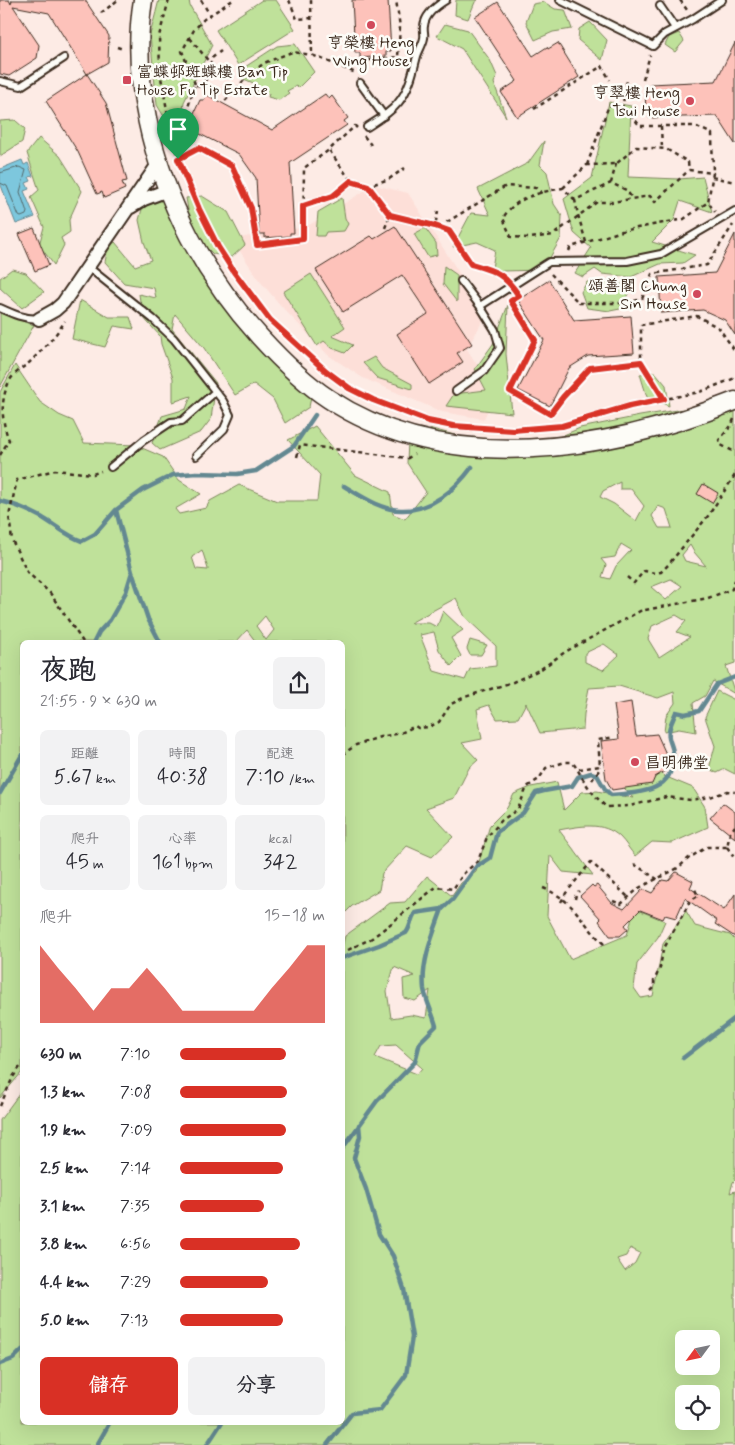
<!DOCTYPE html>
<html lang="zh-TW">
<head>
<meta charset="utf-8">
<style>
  body { margin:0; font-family:Mynerve,"LXGW WenKai TC",sans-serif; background:#f2f2f3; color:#2b2b33; height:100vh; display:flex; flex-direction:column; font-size:19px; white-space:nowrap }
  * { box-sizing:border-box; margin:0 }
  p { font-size:16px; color:#7c7c81 }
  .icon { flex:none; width:28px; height:28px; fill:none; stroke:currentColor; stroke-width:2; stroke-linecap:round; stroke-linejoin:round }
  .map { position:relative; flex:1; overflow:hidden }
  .side { position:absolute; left:20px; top:640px; width:325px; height:785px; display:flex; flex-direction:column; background:#fff; border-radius:8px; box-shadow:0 5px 20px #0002 }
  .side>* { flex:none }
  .needle { width:32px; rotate:237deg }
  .tools { position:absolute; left:675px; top:1330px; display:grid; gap:10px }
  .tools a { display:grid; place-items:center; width:45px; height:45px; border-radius:8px; background:#fff; box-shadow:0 5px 20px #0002; font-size:25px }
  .pin { position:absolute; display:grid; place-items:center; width:42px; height:42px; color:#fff; margin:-51px -21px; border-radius:50% 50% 50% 0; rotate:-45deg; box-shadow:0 0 5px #0007 }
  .pin .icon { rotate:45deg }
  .round { display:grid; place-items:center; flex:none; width:52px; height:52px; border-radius:8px; background:#f2f2f3 }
  .summary { display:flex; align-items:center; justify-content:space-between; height:85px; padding:0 20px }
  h1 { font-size:28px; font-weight:600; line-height:38px }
  .metrics { display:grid; grid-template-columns:repeat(3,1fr); gap:8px; height:85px; padding:5px 20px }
  .metrics div { display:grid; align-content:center; border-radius:8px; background:#f2f2f3; text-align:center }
  .metrics b { font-size:21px; font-weight:600 }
  .metrics small { font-size:14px; font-weight:400 }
  .metrics p { font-size:14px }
  .chart { height:140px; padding:10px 20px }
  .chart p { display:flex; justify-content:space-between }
  .chart svg { width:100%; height:90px; margin-top:5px; fill:#d93025; opacity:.7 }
  .action { display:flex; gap:10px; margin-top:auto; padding:10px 20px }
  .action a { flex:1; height:58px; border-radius:8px; background:#d93025; color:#fff; font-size:20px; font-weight:600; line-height:58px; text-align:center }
  .action a+a { background:#f2f2f3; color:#2b2b33 }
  ul { padding:0 20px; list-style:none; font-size:16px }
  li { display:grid; grid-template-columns:80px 60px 1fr; align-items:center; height:38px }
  li i { height:12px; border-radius:6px; background:#d93025 }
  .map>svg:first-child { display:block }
  .built { fill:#fddfd8 }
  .green { fill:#bfe19a; stroke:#7d865c; fill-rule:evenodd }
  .water { fill:#7dc7dd; stroke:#638891 }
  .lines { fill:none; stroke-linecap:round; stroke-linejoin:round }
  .shore { stroke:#55696a; stroke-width:1 }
  .stream { stroke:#638891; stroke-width:4.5 }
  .building { fill:#fdc2ba; stroke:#3b2a1e }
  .lane-casing { stroke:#3b2a1e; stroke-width:10 }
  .street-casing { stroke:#3b2a1e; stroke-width:16 }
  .secondary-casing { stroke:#3b2a1e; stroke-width:21 }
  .path { stroke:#3b2a1e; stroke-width:2.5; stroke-dasharray:4 4; stroke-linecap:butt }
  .lane { stroke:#fdfcf7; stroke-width:6 }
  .street { stroke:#fdfcf7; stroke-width:12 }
  .secondary { stroke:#fdfcf7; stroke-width:18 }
  .route-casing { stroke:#fff; stroke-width:10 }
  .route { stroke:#d93025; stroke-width:6 }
  .poi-dot { fill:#d1495b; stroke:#fdfcf7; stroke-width:2 }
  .labels { text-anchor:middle; stroke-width:5; stroke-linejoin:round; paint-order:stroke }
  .poi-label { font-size:16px; fill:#3b2a1e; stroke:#fdfcf7; text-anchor:start }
</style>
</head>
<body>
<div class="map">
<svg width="735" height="1445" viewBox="0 0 735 1445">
  <rect width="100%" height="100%" fill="#fdebe5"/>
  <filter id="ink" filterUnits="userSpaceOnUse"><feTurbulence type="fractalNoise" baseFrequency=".02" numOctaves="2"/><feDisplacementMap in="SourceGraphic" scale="10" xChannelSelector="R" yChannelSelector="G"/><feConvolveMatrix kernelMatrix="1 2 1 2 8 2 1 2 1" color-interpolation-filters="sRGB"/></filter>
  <g filter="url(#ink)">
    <path class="built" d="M 374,185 L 408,193 L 486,315 L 467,349 L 495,393 L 484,419 L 442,412 L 363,378 L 328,355 L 282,307 L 259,280 L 232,239 L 306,227 Z"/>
    <path class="green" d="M 159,0 L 189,0 L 190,6 L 212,45 L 184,102 L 179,141 L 157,105 L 150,35 Z
      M 262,0 L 276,0 L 295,29 L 238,65 L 216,30 Z
      M 456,0 L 478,0 L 475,2 L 468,19 L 455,15 Z
      M 544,2 L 555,9 L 565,10 L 572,29 L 553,32 L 535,40 L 526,22 L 533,4 Z
      M 590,22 L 607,40 L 602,60 L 578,40 L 579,29 Z
      M 445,24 L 468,30 L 490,60 L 497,76 L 494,83 L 506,117 L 462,49 L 437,36 Z
      M 679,33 L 684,41 L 675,52 L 665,45 L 669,37 Z
      M 295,44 L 314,72 L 298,88 L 296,86 L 287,91 L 289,93 L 279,100 L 268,97 L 269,94 L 257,92 L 258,85 L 239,77 L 245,67 L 277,46 Z
      M 609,102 L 631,106 L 628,177 L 679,179 L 703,177 L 712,212 L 680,201 L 674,220 L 652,242 L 695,255 L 683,263 L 660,264 L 631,277 L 602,274 L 595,269 L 583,277 L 575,273 L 591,248 L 574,233 L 564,199 L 592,178 Z
      M 15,120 L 25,129 L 22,142 L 0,156 L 0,121 Z
      M 39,138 L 60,156 L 82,191 L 69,220 L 70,232 L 61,238 L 64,245 L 54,265 L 39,245 L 44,227 L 31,197 L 39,190 L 27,153 Z
      M 544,141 L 540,165 L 547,172 L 554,204 L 562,216 L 561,238 L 543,270 L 502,271 L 491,274 L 495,250 L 477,242 L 453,247 L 471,213 L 490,215 L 478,189 L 528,163 Z
      M 202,196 L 228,212 L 245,245 L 232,257 L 213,254 L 197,238 L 190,221 L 186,198 Z
      M 342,198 L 345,218 L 348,224 L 344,231 L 326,232 L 324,236 L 316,236 L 318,212 Z
      M 161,199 L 194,257 L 312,393 L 309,407 L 285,423 L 273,399 L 254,384 L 235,395 L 204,348 L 175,314 L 172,329 L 216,383 L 211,419 L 201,432 L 160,450 L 152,443 L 162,416 L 186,409 L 191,396 L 173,402 L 173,378 L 161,344 L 160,336 L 142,316 L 139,294 L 156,298 L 154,288 L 124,283 L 105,262 L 108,247 L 115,242 L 135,266 L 151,260 L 144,242 L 139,220 L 144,202 Z
      M 425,228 L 436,243 L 437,255 L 428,257 L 414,234 Z
      M 444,266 L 457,275 L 457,302 L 443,284 Z
      M 12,269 L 26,273 L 44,292 L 22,308 L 0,288 L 0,278 Z
      M 311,274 L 345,327 L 332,336 L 353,345 L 345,353 L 332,348 L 324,341 L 317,346 L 283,292 Z
      M 587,282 L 621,283 L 628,294 L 620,309 L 610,311 L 587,308 L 581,292 Z
      M 80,300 L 109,317 L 130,317 L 134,329 L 114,326 L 105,347 L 72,339 Z
      M 508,305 L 506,354 L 512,413 L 446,406 L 454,394 L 486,390 L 475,369 L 493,344 Z
      M 0,313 L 34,325 L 0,387 Z
      M 374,357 L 382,368 L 412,384 L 412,389 L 377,378 L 363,363 Z
      M 15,365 L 40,402 L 59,415 L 73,421 L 84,443 L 135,445 L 163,457 L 179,480 L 201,494 L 175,509 L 179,514 L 206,508 L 210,501 L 239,485 L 277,501 L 317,501 L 320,475 L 288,440 L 315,426 L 355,475 L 390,492 L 393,514 L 405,519 L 426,492 L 407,463 L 408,440 L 432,429 L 485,443 L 536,447 L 580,428 L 640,416 L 683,409 L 735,407 L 735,663 L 726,666 L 735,694 L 713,681 L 705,696 L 693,703 L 696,732 L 679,729 L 664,732 L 666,716 L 675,703 L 674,692 L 658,698 L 619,686 L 589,688 L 584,714 L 583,729 L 540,733 L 526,703 L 518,718 L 497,719 L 489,705 L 477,709 L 482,739 L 462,743 L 478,760 L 469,768 L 454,798 L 426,808 L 453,837 L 432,857 L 407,846 L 382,873 L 379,890 L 352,906 L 343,915 L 342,642 L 256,642 L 247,630 L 236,642 L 22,642 L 22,1072 L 0,1098 L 0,392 ZM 620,482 L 620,489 L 631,489 L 644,506 L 636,521 L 614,504 L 600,497 L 603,491 ZM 658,506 L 666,509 L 672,528 L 659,528 L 652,516 ZM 621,544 L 631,550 L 616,566 L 610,579 L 602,577 L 606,565 L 601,559 L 615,557 ZM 690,545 L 694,552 L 706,566 L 685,561 L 682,555 ZM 202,550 L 208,569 L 208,570 L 196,569 L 192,557 ZM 671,579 L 682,586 L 666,600 L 651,587 ZM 456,598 L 465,617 L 496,646 L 496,666 L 470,669 L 465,680 L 434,671 L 420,635 L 434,632 L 439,650 L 451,666 L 461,656 L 451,638 L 463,630 L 443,611 L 437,627 L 429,623 L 410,623 ZM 676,615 L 686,621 L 677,632 L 690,637 L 659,657 L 648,639 L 652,626 ZM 265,616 L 274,630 L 266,640 L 256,626 ZM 604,644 L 619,655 L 603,670 L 585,662 L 585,653 Z
      M 655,372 L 666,385 L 669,406 L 647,397 L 640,374 Z
      M 470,640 L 487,645 L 481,655 L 470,655 L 467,649 Z
      M 717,691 L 735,700 L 735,774 L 725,769 L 717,773 L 709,769 L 715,746 L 705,717 Z
      M 653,763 L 664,776 L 693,788 L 705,807 L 708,827 L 672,843 L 652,842 L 635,856 C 630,850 625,842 620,837 C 603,821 580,826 559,830 L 593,875 L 563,872 L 550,855 L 547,916 L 570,959 L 627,935 L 631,922 L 631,907 L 665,921 L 658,937 L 637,964 L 634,988 L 641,998 L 653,996 L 663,944 L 686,911 L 695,926 L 730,935 L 735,940 L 735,1180 L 733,1182 L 730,1193 L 735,1191 L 735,1445 L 0,1445 L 0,1120 L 22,1090 L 22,1422 L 342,1422 L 342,948 L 345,936 L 390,903 L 405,902 L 427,876 L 452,896 L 461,883 L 476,872 L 490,825 L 507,808 L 514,794 L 531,787 L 557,782 L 564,810 L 582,792 L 597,791 L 633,798 L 611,773 ZM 394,967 L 415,976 L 403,979 L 404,998 L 415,1001 L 430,990 L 426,1018 L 411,1015 L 391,1018 L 387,991 ZM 396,1045 L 422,1068 L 417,1074 L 375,1057 L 381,1046 ZM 630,1248 L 640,1253 L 635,1263 L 625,1271 L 617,1259 L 626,1256 ZM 684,1339 L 711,1339 L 711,1366 L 684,1366 ZM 684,1394 L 711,1394 L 711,1421 L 684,1421 Z"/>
    <path class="water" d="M 22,160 L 24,165 L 28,163 L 33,176 L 29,177 L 31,181 L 26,183 L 29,189 L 24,191 L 35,217 L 16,224 L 0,183 L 0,169 Z"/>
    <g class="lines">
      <path class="shore" d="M 0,173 L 19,167 L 26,170 L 20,192 L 27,212 L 26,215 L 21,217 L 19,216 L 7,186 L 0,183"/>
      <path class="stream" d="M 344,486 C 361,496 381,510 401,510 C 431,511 456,489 472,467
        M 0,501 C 14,504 28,510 41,517 C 55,525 67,536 82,541 L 95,534 L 116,510
        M 132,572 L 148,619 L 160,642
        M 94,642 L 99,632 L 110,620 L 126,592 L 132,572 L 116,510 L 143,490 L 173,475 L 196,473 L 237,474 L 256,471 L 294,446 L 315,415
        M 0,793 L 22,755
        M 342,958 L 379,945 L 406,933 C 411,927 410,920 415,913 L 442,909 L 453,899 L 476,867 L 490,858 L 497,832 L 523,813 L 536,793 L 544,791 L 572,786 L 578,777 L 591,773 L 597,775 L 605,789 L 611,795 C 640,793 676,792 673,753 C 673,748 670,743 669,738 C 667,729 673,720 676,712 L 685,714 L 699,711 L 717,684 L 735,677
        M 683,1058 L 735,1018
        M 342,1149 L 377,1101 L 415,1062 L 420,1042 L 436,1026 C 433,1014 426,1001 424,989 C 421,962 433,934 442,909
        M 0,1364 L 13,1359 L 22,1350
        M 97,1445 L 110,1422
        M 207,1445 L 222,1422
        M 327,1445 L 352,1413 L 380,1410 L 406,1375 L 412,1337 L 404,1289 L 393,1256 L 379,1234 L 366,1189 L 354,1158 L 360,1136 L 359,1125"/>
    </g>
    <path class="building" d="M 0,0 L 9,0 L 11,4 L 12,0 L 85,0 L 109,36 L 108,62 L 87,74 L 49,13 L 13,6 L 39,45 L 37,58 L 9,76 L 0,74 Z
      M 352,0 L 388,0 L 391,51 L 386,51 L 386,56 L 360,58 L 360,53 L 355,53 Z
      M 498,2 L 533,56 L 547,47 L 548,49 L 558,43 L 579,77 L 517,117 L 501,92 L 517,81 L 475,17 Z
      M 735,43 L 735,144 L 717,116 L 649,118 L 650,114 L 646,113 L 645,89 L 650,89 L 650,84 L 716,81 Z
      M 87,74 L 106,103 L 127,181 L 122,182 L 125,189 L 104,198 L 102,192 L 97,194 L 78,152 L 46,101 Z
      M 325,94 L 329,99 L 332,96 L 348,118 L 344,121 L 347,125 L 290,163 L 294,233 L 290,233 L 290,236 L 265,238 L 265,234 L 259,234 L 256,178 L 239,154 L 190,129 L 192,126 L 189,124 L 200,100 L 204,100 L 207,95 L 272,130 Z
      M 395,226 L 472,344 L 457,353 L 463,362 L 429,384 L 397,334 L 428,314 L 402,275 L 343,312 L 316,270 L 371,236 L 374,239 Z
      M 34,228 L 49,265 L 35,271 L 19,234 Z
      M 735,234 L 735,335 L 725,320 L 703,310 L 661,313 L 659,277 L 715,273 Z
      M 549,280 L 574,320 L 631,316 L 634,353 L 588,356 L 569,368 L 550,406 L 518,390 L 544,340 L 518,300 Z
      M 703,484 L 718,493 L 712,503 L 697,494 Z
      M 631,702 L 636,736 L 657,734 L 666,754 L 665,771 L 655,777 L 652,784 L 612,790 L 606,779 L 601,741 L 619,739 L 614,705 Z
      M 723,803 L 735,812 L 735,838 L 710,818 Z
      M 676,872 L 693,881 L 690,888 L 724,910 L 735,894 L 735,937 L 715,924 L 717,921 L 685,898 L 676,918 L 665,915 L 663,919 L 640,910 L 625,925 L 628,929 L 620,936 L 610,936 L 599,921 L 601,919 L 580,896 L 592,885 L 594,887 L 597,885 L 612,903 L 624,909 L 643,889 L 652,893 L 662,880 L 668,881 Z"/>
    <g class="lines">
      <defs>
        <path id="lane" d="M 560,0 L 653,46 L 665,34 L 693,19 L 722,0
          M 660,6 L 675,28
          M 0,81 L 21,86 L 64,58
          M 360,83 L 384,116
          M 367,127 C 378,120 390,113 398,103 C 409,90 413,72 417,56 C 419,50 423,44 424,38 C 425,34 423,30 424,26 C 425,14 436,6 446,0
          M 88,267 L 153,319 L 174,339 L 223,401 L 230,415 L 224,429 L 196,456
          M 461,281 L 480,306
          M 0,308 C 13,314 24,319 39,319
          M 456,391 L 484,371 L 500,348 L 495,330 L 480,306 L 549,262 L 627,261 L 661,254 L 735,211
          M 111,467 L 144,440 L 171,422 L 182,421 L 215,392"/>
        <path id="street" d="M 131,207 L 144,199 L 168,190
          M 39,319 L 55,310 L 63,303 L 159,163"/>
        <path id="secondary" d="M 143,0 C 130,78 153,167 189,236 C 208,272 232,306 260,337 C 281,360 303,382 329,399 C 449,478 609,451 735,401"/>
      </defs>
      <use href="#lane" class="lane-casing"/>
      <use href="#street" class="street-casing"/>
      <use href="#secondary" class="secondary-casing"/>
      <path class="path" d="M 169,0 L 159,36 L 160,72 L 170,126 L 178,159 L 199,209 L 218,247 L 234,272 L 270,320 L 325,371 L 349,388 L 373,400 L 428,421 L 453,426 L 513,430 L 562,426 L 630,406 L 700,392 L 735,378
        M 201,0 L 210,15
        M 289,0 L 297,19 L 311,18
        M 311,0 L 312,55 L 356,73
        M 680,0 L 687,10
        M 101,13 L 118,0
        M 190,38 L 210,63
        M 117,47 L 123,49
        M 360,61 L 398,57 L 400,27 L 396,0
        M 643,79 L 650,55
        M 195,84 L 182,51 L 194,30 L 204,19 L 233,0
        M 225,101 L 247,77 L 264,63 L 292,52 L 312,55
        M 534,109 L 602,66 L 610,80
        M 622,109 L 627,80
        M 661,126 L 662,149
        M 364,136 L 371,145
        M 199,148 L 232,166 L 251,208 L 257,245 L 303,239 L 304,168 L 329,150 L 355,126 L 357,128
        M 178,159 L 199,148 L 183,124 L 195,84 L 203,89 L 212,58 L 221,51
        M 616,164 L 611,183 L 626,190 L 632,198
        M 587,165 L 609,105 L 628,111 L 640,126 L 695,126 L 712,134 L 713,173
        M 712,177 L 735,182
        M 351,181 L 368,186 L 389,179 L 405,168
        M 368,186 L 390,215 L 435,226
        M 563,188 L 587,165 L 616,164 L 636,147 L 666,149 L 688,162 L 689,170
        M 575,200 L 563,188 C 541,192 515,197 503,218 L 511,237 L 530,238 L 553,235 L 597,202 L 612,202 L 650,196 L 655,202 L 689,170 L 713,173 L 708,202 L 715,212
        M 303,206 L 333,196 L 351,181 L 329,150
        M 438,211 L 435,226 L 449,231 L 471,264 L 497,272 L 505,279
        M 385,228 L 390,215
        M 446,230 L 447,222 L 506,186 L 536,188 L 542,193
        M 586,242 L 578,215 L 575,200 L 611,183
        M 569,251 L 571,247 L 622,231 L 684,219 L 708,202
        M 551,274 L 579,303 L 626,303 L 642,299 L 652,274 L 707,265 L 733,225
        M 518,296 L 511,301 L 535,340 L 510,391 L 550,414 L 563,397 L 590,368 L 641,362
        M 664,399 L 641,362 L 641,325 L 697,316 L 719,328 L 735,351
        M 734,419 L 731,426 L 719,440 L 721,445 L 735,452
        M 0,455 L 9,440 C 1,420 0,399 10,380 C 14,373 24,367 30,362 C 42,350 56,336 65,321
        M 297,457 L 300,445 L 408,458 L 414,454
        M 627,577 L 634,583 L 644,571 L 655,573 L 661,572 L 668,565 L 708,516 L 735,475
        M 83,642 L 50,593 L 27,572 L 12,540 L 9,516 L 17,480 L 55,470 L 93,474 L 101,471
        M 342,755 L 356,745 L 380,737 L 401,733 L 415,726 L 418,728 L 429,727 L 439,722 L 451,704 L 465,697 L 513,682 L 541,669 L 565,652 L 640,611 L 708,598 L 732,589 L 735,580
        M 579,769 L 600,766 L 598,740 L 614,737
        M 592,780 L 599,770 L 600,766
        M 727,847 L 733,855 L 729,858
        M 634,864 L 660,881
        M 543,888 C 577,902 580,922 605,945
        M 575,899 L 576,894 L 579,891
        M 613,901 L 621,904 L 639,888 L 678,868 L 689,858 L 707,847 L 727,847 L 730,833 L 735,826
        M 561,902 L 566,893 L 591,862 L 628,897
        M 348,950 L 372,938 L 389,925 L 436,887 L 453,889 L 464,873 L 478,861 L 487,837 L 502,820 L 518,809 L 527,787 L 539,779 L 546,768 L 565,762 L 572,762 C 578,769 580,775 585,782 C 591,792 598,799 606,807 L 630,806 L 666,797 L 691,800 L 710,797 L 728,791 L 735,792
        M 651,991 L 654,988 L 654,981 L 660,968 L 663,950 L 691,900 L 698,896 L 694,887
        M 0,1106 L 13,1077 L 22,1064"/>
      <use href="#lane" class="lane"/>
      <use href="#street" class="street"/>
      <use href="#secondary" class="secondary"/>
    </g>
  </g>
  <g class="lines" filter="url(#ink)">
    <defs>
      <path id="route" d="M 199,148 L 232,166 L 251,208 L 257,245 L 303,239 L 303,206 L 333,196 L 351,181 L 368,186 L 390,215 L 435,226 L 449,231 L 471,264 C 495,271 504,273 519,296 L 511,301 L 535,340 L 510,391 L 550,414 L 563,397 L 590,368 L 641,362 L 664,399 L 630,406 L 562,426 L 513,430 L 453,426 L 428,421 L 373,400 L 349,388 L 326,371 L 270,320 L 234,272 L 218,247 L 199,209 L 178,159 Z"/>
    </defs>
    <use href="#route" class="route-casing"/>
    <use href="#route" class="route"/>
  </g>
  <g class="poi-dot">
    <circle cx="371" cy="25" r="5"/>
    <rect x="122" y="75" width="10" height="10" rx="2.5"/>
    <circle cx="690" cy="101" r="5"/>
    <circle cx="697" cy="294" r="5"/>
    <circle cx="635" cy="762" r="5"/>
  </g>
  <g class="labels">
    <g class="poi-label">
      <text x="371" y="48" text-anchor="middle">亨榮樓 Heng<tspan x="371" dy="18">Wing House</tspan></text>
      <text x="137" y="77">富蝶邨斑蝶樓 Ban Tip<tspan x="137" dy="18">House Fu Tip Estate</tspan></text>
      <text x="680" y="98" text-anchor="end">亨翠樓 Heng<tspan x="680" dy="18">Tsui House</tspan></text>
      <text x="687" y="291" text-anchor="end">頌善閣 Chung<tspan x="687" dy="18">Sin House</tspan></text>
      <text x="645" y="768">昌明佛堂</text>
    </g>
  </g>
</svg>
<div class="tools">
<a><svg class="needle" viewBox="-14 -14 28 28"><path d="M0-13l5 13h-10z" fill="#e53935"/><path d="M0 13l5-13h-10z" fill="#7c7c81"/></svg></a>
<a><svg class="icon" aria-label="locate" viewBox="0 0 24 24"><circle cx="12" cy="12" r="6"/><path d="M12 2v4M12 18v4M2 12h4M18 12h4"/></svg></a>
</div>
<div class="pin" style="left:178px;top:159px;background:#1e9e55"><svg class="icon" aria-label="arrive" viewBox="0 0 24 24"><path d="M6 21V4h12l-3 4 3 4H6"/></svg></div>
<section class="side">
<div class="summary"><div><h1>夜跑</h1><p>21:55 · 9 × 630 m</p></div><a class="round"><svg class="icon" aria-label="share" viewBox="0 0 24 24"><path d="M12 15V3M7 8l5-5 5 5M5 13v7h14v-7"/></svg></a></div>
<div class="metrics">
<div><p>距離</p><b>5.67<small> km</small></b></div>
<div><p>時間</p><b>40:38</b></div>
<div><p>配速</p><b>7:10<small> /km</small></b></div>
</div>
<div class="metrics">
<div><p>爬升</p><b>45<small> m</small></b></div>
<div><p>心率</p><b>161<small> bpm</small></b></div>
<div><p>kcal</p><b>342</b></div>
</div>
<div class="chart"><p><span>爬升</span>15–18 m</p>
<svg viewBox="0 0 160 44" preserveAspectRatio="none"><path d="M0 44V6L10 17L20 27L30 38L40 27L50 27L60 17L70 27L80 38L90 38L100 38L110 38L120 38L130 27L140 17L150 6L160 6V44z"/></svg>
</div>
<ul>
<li><b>630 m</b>7:10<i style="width:73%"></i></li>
<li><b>1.3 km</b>7:08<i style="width:74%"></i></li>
<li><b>1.9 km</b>7:09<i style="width:73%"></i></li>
<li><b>2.5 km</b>7:14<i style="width:71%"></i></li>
<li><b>3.1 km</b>7:35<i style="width:58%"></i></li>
<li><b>3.8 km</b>6:56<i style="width:83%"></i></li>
<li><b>4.4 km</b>7:29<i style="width:61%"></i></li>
<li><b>5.0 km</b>7:13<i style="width:71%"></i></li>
</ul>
<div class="action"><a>儲存</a><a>分享</a></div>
</section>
</div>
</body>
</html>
